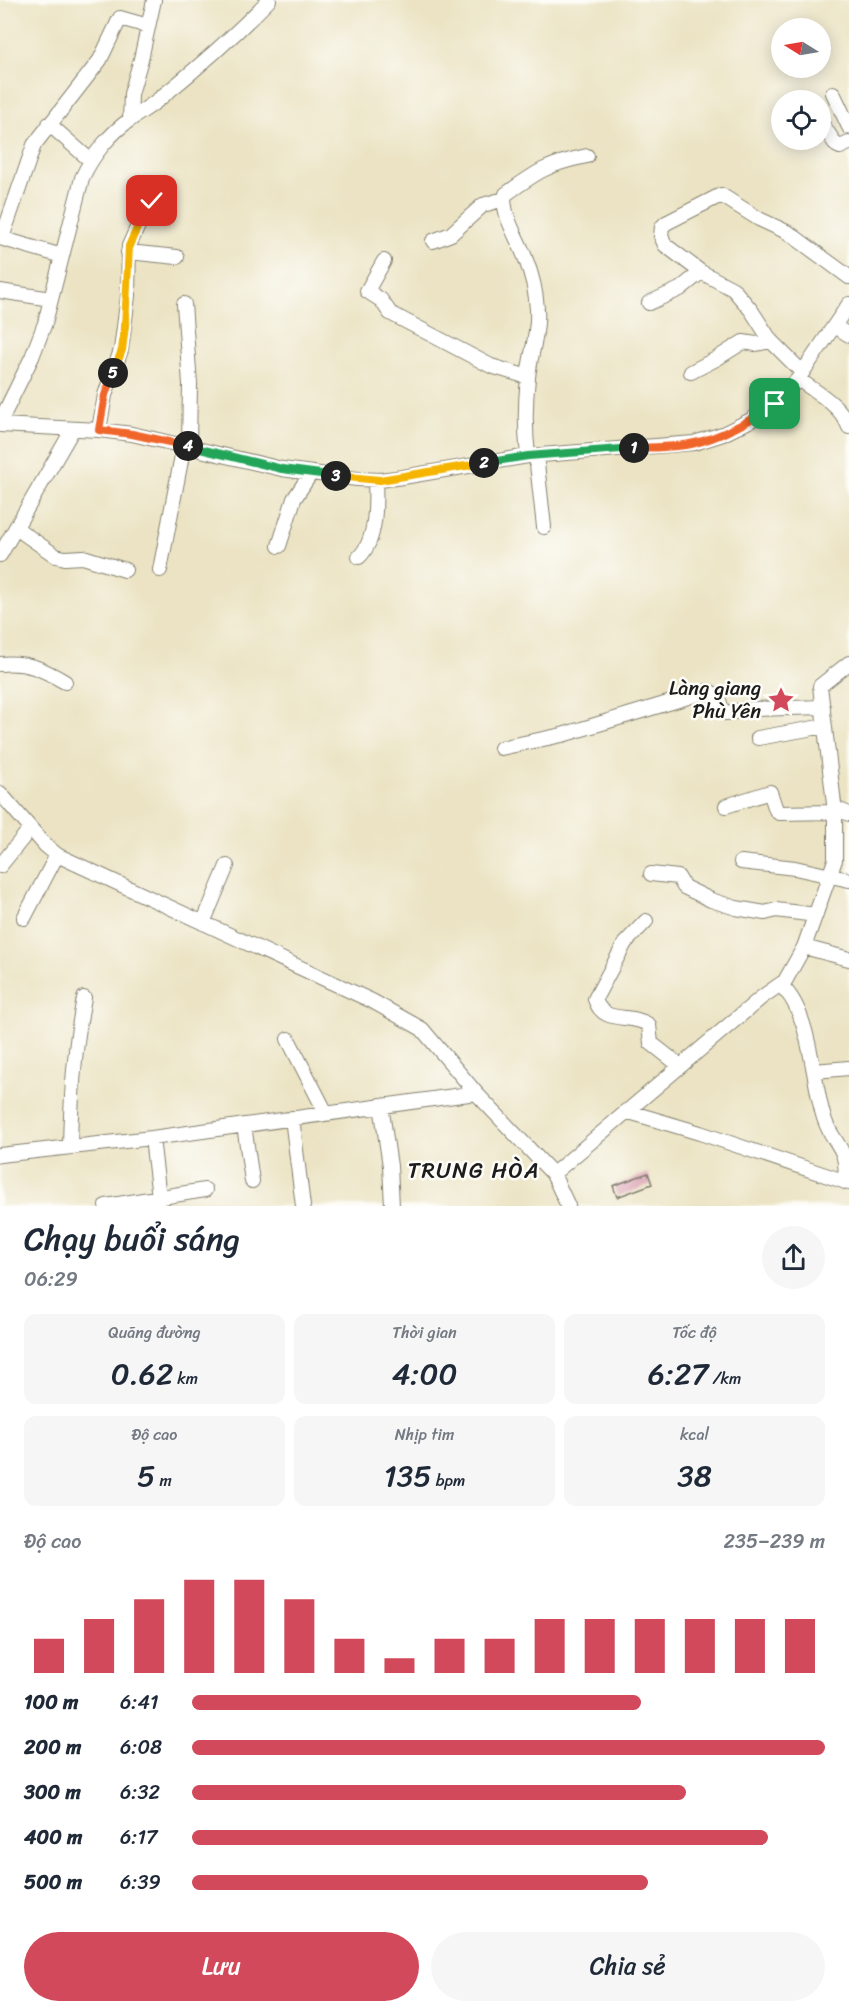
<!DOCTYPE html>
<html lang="vi">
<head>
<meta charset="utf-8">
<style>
  body { margin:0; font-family:Sriracha,sans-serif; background:#f6f6f7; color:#1f2937; height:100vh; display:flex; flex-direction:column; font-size:22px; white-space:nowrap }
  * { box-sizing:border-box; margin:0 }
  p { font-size:20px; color:#747a83 }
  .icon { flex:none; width:33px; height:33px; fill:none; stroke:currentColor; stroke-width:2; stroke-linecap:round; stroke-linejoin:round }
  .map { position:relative; height:1206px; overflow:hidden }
  .side { display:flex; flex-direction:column; background:#fff; flex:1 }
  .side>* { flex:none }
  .needle { width:39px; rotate:281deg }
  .tools { position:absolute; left:771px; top:18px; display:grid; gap:12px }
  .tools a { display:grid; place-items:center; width:60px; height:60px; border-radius:50%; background:#fff; box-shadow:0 3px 15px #0003; font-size:30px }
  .pin { position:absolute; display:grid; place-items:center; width:51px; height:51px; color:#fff; margin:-26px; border-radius:12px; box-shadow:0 3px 9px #0006 }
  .km { position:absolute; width:30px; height:30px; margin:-15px; border-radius:50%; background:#222; color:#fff; font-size:16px; line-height:30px; text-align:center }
  .round { display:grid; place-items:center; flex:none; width:63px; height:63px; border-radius:32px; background:#f6f6f7 }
  .summary { display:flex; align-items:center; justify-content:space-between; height:102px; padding:0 24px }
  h1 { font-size:33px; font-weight:600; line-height:45px }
  .metrics { display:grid; grid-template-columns:repeat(3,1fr); gap:9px; height:102px; padding:6px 24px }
  .metrics div { display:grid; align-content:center; border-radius:12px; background:#f6f6f7; text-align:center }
  .metrics b { font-size:30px; font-weight:600 }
  .metrics small { font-size:16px; font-weight:400 }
  .metrics p { font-size:16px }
  .chart { height:168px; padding:12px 24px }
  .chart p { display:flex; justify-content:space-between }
  .chart svg { width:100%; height:108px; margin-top:6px; stroke:#d1495b; stroke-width:6 }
  .button { display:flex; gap:12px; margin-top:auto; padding:12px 24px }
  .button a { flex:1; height:69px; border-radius:36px; background:#d1495b; color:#fff; font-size:24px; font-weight:600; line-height:69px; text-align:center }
  .button a+a { background:#f6f6f7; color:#1f2937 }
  ul { padding:0 24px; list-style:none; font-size:20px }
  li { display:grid; grid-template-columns:96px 72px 1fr; align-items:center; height:45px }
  li i { height:15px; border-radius:8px; background:#d1495b }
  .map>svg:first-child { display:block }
  .building { fill:#d794ac }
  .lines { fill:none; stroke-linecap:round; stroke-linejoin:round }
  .minor-casing { stroke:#848070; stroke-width:16 }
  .minor { stroke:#fff; stroke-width:14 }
  .split-1-casing { stroke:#fff; stroke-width:12 }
  .split-2-casing { stroke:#fff; stroke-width:12 }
  .split-3-casing { stroke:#fff; stroke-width:12 }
  .split-4-casing { stroke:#fff; stroke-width:12 }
  .split-5-casing { stroke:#fff; stroke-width:12 }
  .split-6-casing { stroke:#fff; stroke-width:12 }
  .split-1 { stroke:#f0652b; stroke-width:8 }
  .split-2 { stroke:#22a559; stroke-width:8 }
  .split-3 { stroke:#f5b400; stroke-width:8 }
  .split-4 { stroke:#22a559; stroke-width:8 }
  .split-5 { stroke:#f0652b; stroke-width:8 }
  .split-6 { stroke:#f5b400; stroke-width:8 }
  .labels { text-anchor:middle; stroke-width:5; stroke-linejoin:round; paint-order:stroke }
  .poi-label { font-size:20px; fill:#1c1c1c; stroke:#fdfcf7; text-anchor:end }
  .quarter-label { font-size:22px; letter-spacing:1.5px; fill:#1c1c1c; stroke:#fdfcf7 }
</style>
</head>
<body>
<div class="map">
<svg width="849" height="1206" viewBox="0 0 849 1206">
  <rect width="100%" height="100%" fill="#fdfcf7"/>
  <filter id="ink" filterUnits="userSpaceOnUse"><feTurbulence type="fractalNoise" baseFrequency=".0167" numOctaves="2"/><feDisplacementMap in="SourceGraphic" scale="12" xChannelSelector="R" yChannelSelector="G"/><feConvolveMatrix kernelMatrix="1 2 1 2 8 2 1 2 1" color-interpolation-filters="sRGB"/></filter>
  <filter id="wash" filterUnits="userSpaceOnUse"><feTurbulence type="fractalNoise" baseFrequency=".008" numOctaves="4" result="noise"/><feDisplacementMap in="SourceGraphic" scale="24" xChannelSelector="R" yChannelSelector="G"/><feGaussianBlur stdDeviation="1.35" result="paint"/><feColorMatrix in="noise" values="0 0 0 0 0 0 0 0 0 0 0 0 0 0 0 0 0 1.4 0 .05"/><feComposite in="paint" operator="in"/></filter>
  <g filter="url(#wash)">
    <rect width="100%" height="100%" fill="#ebe3c3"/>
    <g id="blocks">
      <path class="building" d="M 648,1173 L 652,1184 L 617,1197 L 613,1186 Z"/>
    </g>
  </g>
  <g filter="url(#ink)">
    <use href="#blocks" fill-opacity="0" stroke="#848070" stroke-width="1.5"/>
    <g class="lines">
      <defs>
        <path id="minor" d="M 833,93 L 849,127
          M 130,120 L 131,94 L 141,59 L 154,0
          M 49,124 L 91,161
          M 825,128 L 836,145 L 840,147 L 849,143
          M 0,238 L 62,256
          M 2,238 L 34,145 L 100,60 L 120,18 L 148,26
          M 433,241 L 451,234 L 483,205 L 504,199
          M 128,252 L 177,257
          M 384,261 L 367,291 L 381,300 L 390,313 L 491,366 L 528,377
          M 0,291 L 51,299
          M 649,303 L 680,289 L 701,272
          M 184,304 L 190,384 L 189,447
          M 834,326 L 849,335
          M 691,372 L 716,359 L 743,342 L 756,344 L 771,341
          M 802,372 L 771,341 L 751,310 L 733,289 L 701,272 L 665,245 L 661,236 L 662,227 L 666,223 L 721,195 L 759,219 L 789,233 L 849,277
          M 798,379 C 816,392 841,405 849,427
          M 0,422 L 32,357 L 45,323 L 82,178 C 92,156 110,133 131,119 C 142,111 153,105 164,95 C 201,65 236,34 269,0
          M 0,425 L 99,430 L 132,434 L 282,469 L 357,479 L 380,480 L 403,477 L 528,456 L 694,443 L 723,434 L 751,420 L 775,404 L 798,379 L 849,304
          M 99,430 L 105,395 L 121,350 L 128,296 L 129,246 L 141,219 L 152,201
          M 536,455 L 544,527
          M 528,456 C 525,430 525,404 528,378 C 530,355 539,332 537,309 C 536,293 532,275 526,260 C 519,240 505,221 504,199 L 506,194 C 538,171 548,164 587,156
          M 16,528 L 56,556 L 65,558 L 83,557 L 125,570
          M 279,546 L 294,499 L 311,473
          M 0,555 L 73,429
          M 359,557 C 377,540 376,503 375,480
          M 160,570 L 184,445
          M 0,664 C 26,661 43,669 65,682
          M 758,738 L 825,726
          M 501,748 L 562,735 L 708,691 L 718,696 L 722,711 L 726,713 L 753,709 L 823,707
          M 0,793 L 45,845 L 57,855 L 372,1001 L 422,1029 L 476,1093
          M 726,806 L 770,792 L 776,810 L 779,813 L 835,812
          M 835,808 L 849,814
          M 741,862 L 795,868 L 849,880
          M 0,866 L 30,829
          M 651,874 L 678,877 L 684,887 L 711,900 L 736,908 L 765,913 L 776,910 L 816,915
          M 24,918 L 57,855
          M 646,921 L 625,943 L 595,999 C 603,1026 631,1012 649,1025 L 651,1043 L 679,1065
          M 203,923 L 227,866
          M 804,947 L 849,959
          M 780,985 C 811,1010 812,1081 824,1118 C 833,1146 849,1145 845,1182
          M 288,1039 L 326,1113
          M 814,1071 L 849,1068
          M 381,1105 L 390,1166 L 392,1206
          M 626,1111 L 700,1133 L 849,1183
          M 292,1118 L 303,1206
          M 244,1125 L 252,1181
          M 152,1138 L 160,1206
          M 70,1146 C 71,1094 74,1049 84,998
          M 0,1155 L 152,1138 L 476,1093 L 553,1174 L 568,1206
          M 553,1174 L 762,997 L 785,981 L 804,947 L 835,860 L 835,812 L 820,686 L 849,663
          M 106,1206 L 205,1190"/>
      </defs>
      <use href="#minor" class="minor-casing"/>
      <use href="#minor" class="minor"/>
    </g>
  </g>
  <g class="lines" filter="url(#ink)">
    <defs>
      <path id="split-1" d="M 634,448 C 654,447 675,448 695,443 C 724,436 750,421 775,404"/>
      <path id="split-2" d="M 484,463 L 528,456 L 634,448"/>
      <path id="split-3" d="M 336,476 L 380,480 L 484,463"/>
      <path id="split-4" d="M 188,446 L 282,469 L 336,476"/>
      <path id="split-5" d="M 113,373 L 105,395 L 99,430 L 132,434 L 188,446"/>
      <path id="split-6" d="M 113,373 L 122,350 L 125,326 L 129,246 L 141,219 L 152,201"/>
    </defs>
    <use href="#split-1" class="split-1-casing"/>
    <use href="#split-2" class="split-2-casing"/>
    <use href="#split-3" class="split-3-casing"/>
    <use href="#split-4" class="split-4-casing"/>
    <use href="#split-5" class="split-5-casing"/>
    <use href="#split-6" class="split-6-casing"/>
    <use href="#split-1" class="split-1"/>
    <use href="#split-2" class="split-2"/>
    <use href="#split-3" class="split-3"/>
    <use href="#split-4" class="split-4"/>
    <use href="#split-5" class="split-5"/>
    <use href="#split-6" class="split-6"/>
  </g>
  <defs>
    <symbol id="sight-bare" viewBox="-9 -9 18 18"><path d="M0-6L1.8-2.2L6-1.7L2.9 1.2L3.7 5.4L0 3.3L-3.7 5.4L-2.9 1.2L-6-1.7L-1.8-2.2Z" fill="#d1495b" stroke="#fdfcf7" stroke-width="2.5" paint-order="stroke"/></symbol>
  </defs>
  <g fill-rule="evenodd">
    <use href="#sight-bare" x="762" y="681" width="38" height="38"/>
  </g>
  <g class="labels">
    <g class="poi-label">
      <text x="761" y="695">Làng giang<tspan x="761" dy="23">Phù Yên</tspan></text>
    </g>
    <g class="quarter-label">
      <text x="474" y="1178">TRUNG HÒA</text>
    </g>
  </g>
</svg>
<div class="tools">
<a><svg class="needle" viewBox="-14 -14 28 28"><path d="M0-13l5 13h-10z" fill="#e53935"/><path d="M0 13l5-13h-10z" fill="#747a83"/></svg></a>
<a><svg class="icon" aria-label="locate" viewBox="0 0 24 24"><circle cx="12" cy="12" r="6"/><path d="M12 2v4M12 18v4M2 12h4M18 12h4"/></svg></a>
</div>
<div class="pin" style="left:775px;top:404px;background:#1e9e55"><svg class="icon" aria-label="arrive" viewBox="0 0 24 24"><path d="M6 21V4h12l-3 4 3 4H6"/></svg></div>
<div class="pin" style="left:152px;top:201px;background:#d93025"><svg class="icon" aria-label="check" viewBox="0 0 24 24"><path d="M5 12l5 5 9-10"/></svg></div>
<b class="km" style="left:634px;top:448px">1</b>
<b class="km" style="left:484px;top:463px">2</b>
<b class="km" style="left:336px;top:476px">3</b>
<b class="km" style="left:188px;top:446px">4</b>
<b class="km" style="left:113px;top:373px">5</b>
</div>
<section class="side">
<div class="summary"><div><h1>Chạy buổi sáng</h1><p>06:29</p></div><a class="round"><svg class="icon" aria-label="share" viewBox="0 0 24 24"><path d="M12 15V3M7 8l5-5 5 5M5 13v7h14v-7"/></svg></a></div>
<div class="metrics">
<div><p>Quãng đường</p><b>0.62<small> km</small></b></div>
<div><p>Thời gian</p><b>4:00</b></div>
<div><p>Tốc độ</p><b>6:27<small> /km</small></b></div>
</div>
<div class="metrics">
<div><p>Độ cao</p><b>5<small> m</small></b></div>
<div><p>Nhịp tim</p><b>135<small> bpm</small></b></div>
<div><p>kcal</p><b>38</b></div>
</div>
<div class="chart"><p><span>Độ cao</span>235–239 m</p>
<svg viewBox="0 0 160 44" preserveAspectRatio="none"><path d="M5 44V30M15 44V22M25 44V14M35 44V6M45 44V6M55 44V14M65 44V30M75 44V38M85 44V30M95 44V30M105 44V22M115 44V22M125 44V22M135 44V22M145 44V22M155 44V22"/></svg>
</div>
<ul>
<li><b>100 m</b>6:41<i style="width:71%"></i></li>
<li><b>200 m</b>6:08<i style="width:100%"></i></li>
<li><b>300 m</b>6:32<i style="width:78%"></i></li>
<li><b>400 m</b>6:17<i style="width:91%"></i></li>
<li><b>500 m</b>6:39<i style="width:72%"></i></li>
</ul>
<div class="button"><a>Lưu</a><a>Chia sẻ</a></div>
</section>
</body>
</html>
